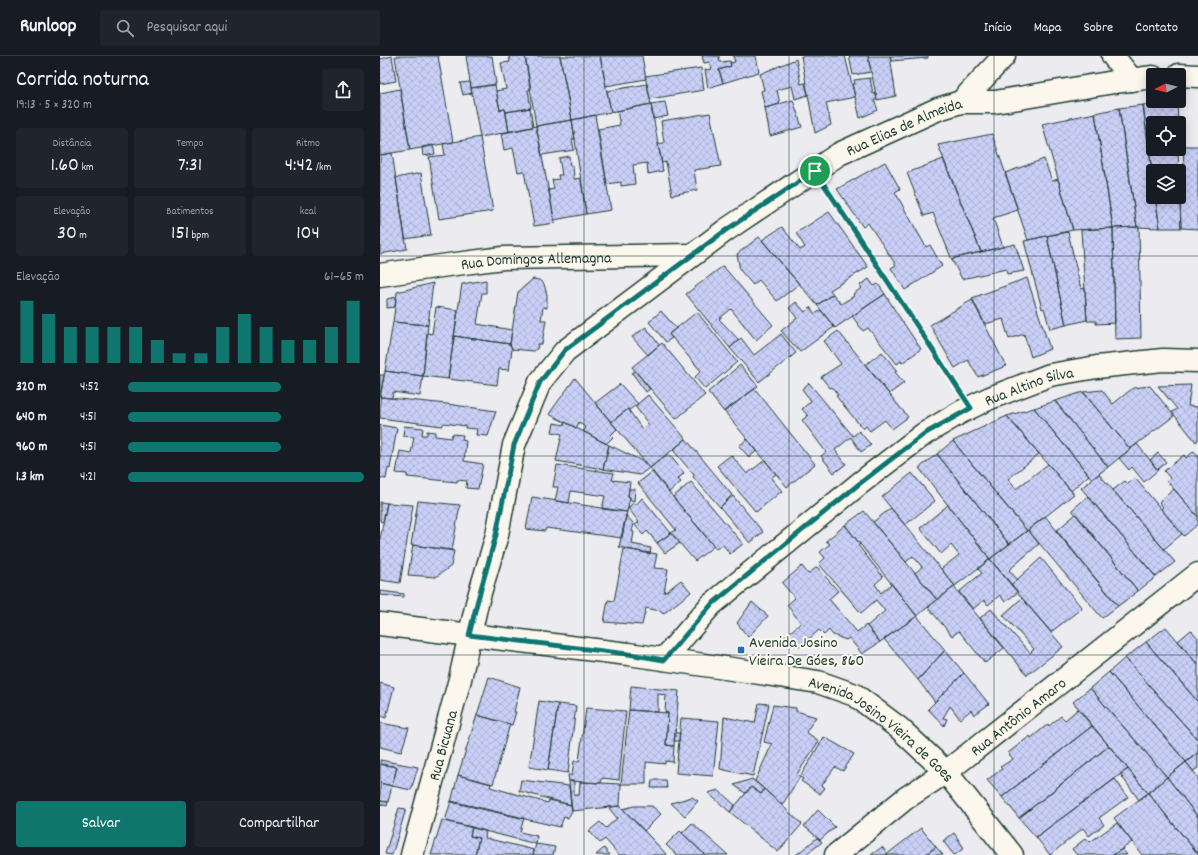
<!DOCTYPE html>
<html lang="pt">
<head>
<meta charset="utf-8">
<style>
  body { margin:0; font-family:Dekko,sans-serif; background:#20242c; color:#f1f3f6; height:100vh; display:flex; flex-direction:column; font-size:15px; white-space:nowrap }
  * { box-sizing:border-box; margin:0 }
  p { font-size:13px; color:#9ea1a6 }
  .icon { flex:none; width:22px; height:22px; fill:none; stroke:currentColor; stroke-width:2; stroke-linecap:round; stroke-linejoin:round }
  .map { position:relative; flex:1; overflow:hidden }
  .sheet { display:flex; flex-direction:column; background:#171b24; width:380px }
  .sheet>* { flex:none }
  .needle { width:26px; rotate:264deg }
  .buttons { position:absolute; left:766px; top:12px; display:grid; gap:8px }
  .buttons a { display:grid; place-items:center; width:40px; height:40px; border-radius:4px; background:#171b24; box-shadow:0 2px 10px #0003; font-size:20px }
  .pin { position:absolute; display:grid; place-items:center; width:34px; height:34px; color:#fff; margin:-17px; border:2px solid #fff; border-radius:50%; box-shadow:0 1px 4px #0007 }
  .round { display:grid; place-items:center; flex:none; width:42px; height:42px; border-radius:4px; background:#20242c }
  .headline { display:flex; align-items:center; justify-content:space-between; height:68px; padding:0 16px }
  h1 { font-size:22px; font-weight:600; line-height:30px }
  .figures { display:grid; grid-template-columns:repeat(3,1fr); gap:6px; height:68px; padding:4px 16px }
  .figures div { display:grid; align-content:center; border-radius:4px; background:#20242c; text-align:center }
  .figures b { font-size:20px; font-weight:600 }
  .figures small { font-size:11px; font-weight:400 }
  .figures p { font-size:11px }
  .chart { height:112px; padding:8px 16px }
  .chart p { display:flex; justify-content:space-between }
  .chart svg { width:100%; height:72px; margin-top:4px; stroke:#0f766e; stroke-width:6 }
  .button { display:flex; gap:8px; margin-top:auto; padding:8px 16px }
  .button a { flex:1; height:46px; border-radius:4px; background:#0f766e; color:#fff; font-size:16px; font-weight:600; line-height:46px; text-align:center }
  .button a+a { background:#20242c; color:#f1f3f6 }
  ul { padding:0 16px; list-style:none; font-size:13px }
  li { display:grid; grid-template-columns:64px 48px 1fr; align-items:center; height:30px }
  li i { height:10px; border-radius:5px; background:#0f766e }
  header { display:flex; align-items:center; gap:24px; box-sizing:border-box; height:56px; padding:0 20px; background:#171b24; border-bottom:1px solid #363941 }
  header strong { font-size:19px }
  nav { display:flex; gap:22px; margin-inline-start:auto; font-size:14px }
  .search { width:280px; height:36px; background:#20242c; display:flex; align-items:center; gap:10px; box-sizing:border-box; padding:0 14px; border-radius:4px; color:#9ea1a6; font-size:15px }
  main { display:flex; flex:1; min-height:0 }
  .map>svg:first-child { display:block }
  .building { fill:url(#building-cross-hatch); stroke:#1f3d34 }
  .lines { fill:none; stroke-linecap:round; stroke-linejoin:round }
  .minor-casing { stroke:#1f3d34; stroke-width:25 }
  .path { stroke:#1f3d34; stroke-width:2.5; stroke-dasharray:3 3; stroke-linecap:butt }
  .minor { stroke:#fbf7ec; stroke-width:22 }
  .route-casing { stroke:#fff; stroke-width:8 }
  .route { stroke:#0f766e; stroke-width:5 }
  .grid { fill:none; stroke:#1f3d34; stroke-width:1; stroke-opacity:0.55 }
  .poi-dot { fill:#1f6fb2; stroke:#fbf7ec; stroke-width:1.5 }
  .labels { text-anchor:middle; stroke-width:4; stroke-linejoin:round; paint-order:stroke }
  .street-label { font-size:16px; fill:#1f3d34; stroke:#fbf7ec }
  .poi-label { font-size:16px; fill:#1f3d34; stroke:#fbf7ec; text-anchor:start }
</style>
</head>
<body>
<header>
<strong>Runloop</strong>
<div class="search"><svg class="icon" aria-label="search" viewBox="0 0 24 24"><circle cx="10" cy="10" r="6"/><path d="M15 15l6 6"/></svg>Pesquisar aqui</div>
<nav><a>Início</a><a>Mapa</a><a>Sobre</a><a>Contato</a></nav>
</header>
<main>
<section class="sheet">
<div class="headline"><div><h1>Corrida noturna</h1><p>19:13 · 5 × 320 m</p></div><a class="round"><svg class="icon" aria-label="share" viewBox="0 0 24 24"><path d="M12 15V3M7 8l5-5 5 5M5 13v7h14v-7"/></svg></a></div>
<div class="figures">
<div><p>Distância</p><b>1.60<small> km</small></b></div>
<div><p>Tempo</p><b>7:31</b></div>
<div><p>Ritmo</p><b>4:42<small> /km</small></b></div>
</div>
<div class="figures">
<div><p>Elevação</p><b>30<small> m</small></b></div>
<div><p>Batimentos</p><b>151<small> bpm</small></b></div>
<div><p>kcal</p><b>104</b></div>
</div>
<div class="chart"><p><span>Elevação</span>61–65 m</p>
<svg viewBox="0 0 160 44" preserveAspectRatio="none"><path d="M5 44V6M15 44V14M25 44V22M35 44V22M45 44V22M55 44V22M65 44V30M75 44V38M85 44V38M95 44V22M105 44V14M115 44V22M125 44V30M135 44V30M145 44V22M155 44V6"/></svg>
</div>
<ul>
<li><b>320 m</b>4:52<i style="width:65%"></i></li>
<li><b>640 m</b>4:51<i style="width:65%"></i></li>
<li><b>960 m</b>4:51<i style="width:65%"></i></li>
<li><b>1.3 km</b>4:21<i style="width:100%"></i></li>
</ul>
<div class="button"><a>Salvar</a><a>Compartilhar</a></div>
</section>
<div class="map">
<svg width="818" height="799" viewBox="0 0 818 799">
  <defs>
    <pattern id="building-cross-hatch" width="8" height="8" patternUnits="userSpaceOnUse"><rect width="8" height="8" fill="#cacff8"/><path d="M0 0l8 8M0 8l8-8" fill="none" stroke="#adb3d5"/></pattern>
  </defs>
  <rect width="100%" height="100%" fill="#ecebf0"/>
  <filter id="ink" filterUnits="userSpaceOnUse"><feTurbulence type="fractalNoise" baseFrequency=".025" numOctaves="2"/><feDisplacementMap in="SourceGraphic" scale="8" xChannelSelector="R" yChannelSelector="G"/><feConvolveMatrix kernelMatrix="1 2 1 2 8 2 1 2 1" color-interpolation-filters="sRGB"/></filter>
  <g filter="url(#ink)">
    <path class="building" d="M 12,0 L 16,25 L 0,28 L 0,3 Z
      M 15,0 L 58,0 L 73,86 L 30,94 Z
      M 86,0 L 112,0 L 116,28 L 91,32 Z
      M 129,0 L 145,0 L 151,33 L 148,34 L 151,52 L 126,56 L 125,53 L 120,54 L 116,35 L 126,33 L 121,7 L 130,6 Z
      M 145,0 L 180,0 L 192,64 L 156,70 Z
      M 180,0 L 220,0 L 231,56 L 192,64 Z
      M 220,0 L 262,0 L 266,23 L 226,30 Z
      M 322,0 L 339,0 L 340,6 L 350,5 L 351,7 L 350,7 L 351,10 L 339,14 L 343,27 L 328,32 L 325,14 L 332,13 L 330,6 L 324,7 Z
      M 353,0 L 376,0 L 379,16 L 343,27 L 339,14 L 351,10 L 350,7 L 355,6 Z
      M 421,0 L 465,0 L 475,41 L 446,47 L 451,69 L 435,77 Z
      M 469,0 L 488,0 L 491,16 L 473,19 Z
      M 488,0 L 510,0 L 516,40 L 497,44 Z
      M 510,0 L 548,0 L 548,2 L 511,5 Z
      M 416,3 L 421,28 L 425,27 L 428,39 L 415,43 L 412,30 L 397,34 L 400,48 L 385,52 L 381,35 L 384,34 L 380,18 Z
      M 321,12 L 324,34 L 270,43 L 265,20 Z
      M 490,22 L 493,38 L 496,37 L 497,44 L 494,44 L 498,54 L 480,62 L 472,28 L 475,28 L 474,24 Z
      M 90,26 L 92,37 L 83,39 L 80,27 Z
      M 267,28 L 271,48 L 231,56 L 227,35 Z
      M 115,29 L 120,54 L 125,53 L 129,76 L 100,81 L 91,32 Z
      M 20,33 L 30,94 L 0,99 L 0,37 Z
      M 413,44 L 422,71 L 390,80 L 385,52 Z
      M 791,45 L 797,45 L 798,67 L 773,67 L 773,93 L 798,93 L 801,172 L 780,172 L 775,141 L 799,141 L 799,115 L 773,115 L 773,123 L 763,49 Z
      M 285,46 L 288,60 L 273,63 L 271,48 Z
      M 271,48 L 283,115 L 268,118 L 267,107 L 253,109 L 255,128 L 241,130 L 241,126 L 227,128 L 218,73 L 240,69 L 237,55 Z
      M 763,49 L 773,123 L 773,141 L 775,141 L 780,172 L 757,171 L 739,52 Z
      M 150,52 L 153,71 L 129,76 L 126,56 Z
      M 739,52 L 757,171 L 733,172 L 715,57 Z
      M 330,57 L 341,110 L 314,114 L 317,134 L 292,139 L 286,106 L 282,107 L 278,88 L 284,87 L 281,65 Z
      M 715,57 L 733,172 L 693,174 L 662,68 Z
      M 215,59 L 231,154 L 206,158 L 192,64 Z
      M 192,64 L 195,83 L 192,83 L 194,94 L 162,99 L 156,70 Z
      M 156,70 L 175,167 L 154,170 L 144,115 L 138,116 L 133,92 L 124,94 L 121,77 Z
      M 612,78 L 638,154 L 613,162 L 623,191 L 601,196 L 558,89 Z
      M 100,81 L 113,155 L 59,163 L 49,101 L 65,99 L 63,88 Z
      M 53,89 L 55,98 L 43,100 L 42,91 Z
      M 803,90 L 818,90 L 818,173 L 801,172 L 799,116 L 804,115 Z
      M 12,97 L 27,193 L 0,198 L 0,99 Z
      M 189,100 L 190,110 L 193,110 L 194,123 L 201,122 L 206,158 L 174,164 L 169,134 L 174,133 L 172,124 L 179,123 L 178,119 L 182,119 L 179,102 Z
      M 563,103 L 601,196 L 575,202 L 572,204 L 553,157 L 544,160 L 527,117 Z
      M 664,103 L 672,125 L 678,123 L 693,174 L 648,184 L 625,117 Z
      M 505,106 L 520,133 L 515,136 L 546,191 L 550,189 L 562,210 L 525,234 L 511,212 L 516,209 L 488,167 L 483,171 L 457,133 Z
      M 41,117 L 51,179 L 25,183 L 16,122 Z
      M 449,156 L 488,211 L 450,234 L 453,238 L 437,249 L 382,184 L 402,171 L 420,194 L 425,191 L 416,177 Z
      M 759,171 L 761,282 L 735,283 L 733,172 Z
      M 733,172 L 735,267 L 716,268 L 716,265 L 707,265 L 701,174 Z
      M 688,176 L 701,233 L 705,232 L 707,264 L 686,269 L 667,180 Z
      M 667,180 L 686,269 L 670,273 L 664,252 L 662,253 L 644,185 Z
      M 379,181 L 419,228 L 397,245 L 379,224 L 373,229 L 360,214 L 357,198 Z
      M 635,188 L 644,215 L 627,218 L 626,213 L 582,223 L 572,204 L 575,202 Z
      M 343,210 L 393,269 L 376,284 L 351,253 L 339,263 L 359,284 L 350,292 L 306,238 Z
      M 647,222 L 670,293 L 651,301 L 644,278 L 629,283 L 623,263 L 605,268 L 592,242 Z
      M 153,223 L 159,224 L 164,228 L 167,239 L 167,252 L 163,251 L 161,264 L 166,264 L 162,288 L 158,288 L 157,293 L 154,295 L 132,293 L 130,288 L 138,236 Z
      M 489,223 L 494,230 L 498,228 L 505,238 L 455,272 L 437,249 L 453,238 L 461,248 L 474,240 L 473,238 L 482,232 L 480,229 Z
      M 106,224 L 106,237 L 102,237 L 97,268 L 132,274 L 130,288 L 74,280 L 82,228 Z
      M 53,227 L 48,269 L 13,266 L 17,236 Z
      M 505,238 L 516,256 L 541,293 L 522,307 L 521,305 L 517,308 L 488,272 L 483,275 L 472,260 Z
      M 16,241 L 15,251 L 7,252 L 7,243 Z
      M 592,244 L 626,310 L 598,321 L 588,304 L 575,312 L 550,269 Z
      M 416,246 L 425,256 L 430,251 L 435,258 L 441,254 L 454,271 L 420,296 L 401,275 L 417,262 L 409,252 Z
      M 56,251 L 78,254 L 68,323 L 43,320 L 47,277 L 52,278 Z
      M 281,255 L 296,272 L 289,278 L 292,282 L 286,286 L 269,266 Z
      M 317,256 L 357,306 L 325,333 L 315,321 L 321,315 L 289,278 Z
      M 13,266 L 48,269 L 43,320 L 5,315 Z
      M 266,271 L 279,289 L 268,299 L 252,281 Z
      M 458,275 L 528,361 L 512,373 L 505,364 L 490,375 L 486,370 L 483,373 L 456,340 L 458,339 L 452,331 L 450,332 L 441,321 L 461,308 L 444,285 Z
      M 401,278 L 416,297 L 379,326 L 350,292 L 361,282 L 374,299 Z
      M 74,280 L 130,288 L 132,293 L 129,314 L 119,313 L 117,329 L 68,323 Z
      M 282,287 L 325,339 L 296,363 L 252,311 Z
      M 502,296 L 517,315 L 515,316 L 524,327 L 509,338 L 485,309 Z
      M 360,309 L 378,330 L 344,356 L 328,336 Z
      M 5,315 L 43,320 L 40,340 L 13,336 L 12,342 L 0,341 Z
      M 255,315 L 270,333 L 266,336 L 252,317 Z
      M 0,319 L 4,319 L 0,341 Z
      M 195,322 L 237,373 L 231,379 L 233,381 L 226,388 L 203,375 L 206,372 L 199,366 L 196,372 L 169,358 Z
      M 429,327 L 473,380 L 479,375 L 491,389 L 481,396 L 471,381 L 455,394 L 466,408 L 454,417 L 441,400 L 446,396 L 422,364 L 428,360 L 422,353 L 431,345 L 422,333 Z
      M 240,328 L 258,348 L 249,354 L 248,353 L 231,366 L 215,347 Z
      M 811,329 L 808,350 L 818,351 L 818,384 L 816,386 L 792,356 L 797,353 L 778,330 Z
      M 770,330 L 794,360 L 750,393 L 703,336 L 722,334 L 733,348 L 753,332 Z
      M 375,333 L 435,408 L 407,431 L 344,355 Z
      M 703,336 L 750,393 L 728,411 L 675,345 Z
      M 268,339 L 306,383 L 270,412 L 231,366 L 248,353 L 262,373 L 269,369 L 255,350 Z
      M 0,341 L 67,348 L 116,355 L 108,380 L 96,379 L 97,373 L 85,372 L 86,370 L 64,367 L 62,370 L 0,362 Z
      M 675,345 L 728,411 L 712,423 L 654,352 Z
      M 654,352 L 709,419 L 691,435 L 627,360 Z
      M 627,360 L 659,398 L 628,423 L 636,433 L 668,408 L 694,438 L 647,475 L 573,385 Z
      M 185,366 L 229,389 L 223,413 L 176,405 L 182,378 L 172,376 L 174,367 L 184,369 Z
      M 0,369 L 17,372 L 10,413 L 8,412 L 6,423 L 0,422 Z
      M 24,370 L 43,372 L 42,379 L 47,379 L 47,375 L 55,376 L 55,380 L 71,382 L 72,378 L 83,379 L 82,384 L 86,385 L 84,405 L 103,408 L 98,433 L 86,432 L 87,425 L 77,424 L 77,426 L 27,421 L 27,418 L 16,417 L 20,395 L 31,397 L 34,381 L 23,380 Z
      M 306,383 L 352,439 L 340,451 L 313,421 L 314,419 L 293,394 Z
      M 367,383 L 377,395 L 369,401 L 359,390 Z
      M 573,385 L 647,475 L 629,488 L 557,398 Z
      M 757,388 L 778,414 L 764,426 L 752,411 L 749,414 L 739,402 Z
      M 229,389 L 264,406 L 269,412 L 260,419 L 223,413 Z
      M 814,395 L 817,399 L 818,398 L 818,461 L 787,425 L 790,422 L 784,415 L 804,399 L 806,402 Z
      M 288,397 L 304,417 L 298,423 L 301,426 L 289,436 L 270,412 Z
      M 778,397 L 786,406 L 777,414 L 770,404 Z
      M 557,398 L 629,488 L 610,503 L 539,412 Z
      M 351,399 L 367,418 L 385,404 L 396,418 L 391,422 L 402,435 L 376,456 L 337,410 Z
      M 177,409 L 234,417 L 232,424 L 250,426 L 248,440 L 250,441 L 247,456 L 222,453 L 225,440 L 191,435 L 189,447 L 175,445 L 178,431 L 173,431 Z
      M 272,416 L 334,490 L 315,505 L 291,477 L 296,474 L 258,427 Z
      M 532,417 L 555,445 L 525,469 L 502,441 Z
      M 719,418 L 795,506 L 776,521 L 701,432 Z
      M 755,422 L 802,478 L 784,493 L 733,434 L 745,425 L 748,428 Z
      M 311,426 L 363,488 L 350,498 L 343,489 L 336,493 L 293,441 Z
      M 249,433 L 255,433 L 254,445 L 250,444 L 250,441 L 248,440 Z
      M 794,433 L 818,461 L 818,468 L 804,480 L 781,453 L 783,451 L 779,446 Z
      M 353,440 L 383,476 L 370,487 L 340,451 Z
      M 708,440 L 776,521 L 758,535 L 692,454 Z
      M 152,441 L 247,456 L 242,482 L 166,472 L 165,475 L 146,473 Z
      M 262,442 L 291,477 L 277,487 L 267,475 L 263,479 L 255,469 L 259,466 L 248,452 L 254,446 L 256,449 Z
      M 38,445 L 80,449 L 72,494 L 31,489 Z
      M 0,446 L 7,447 L 3,466 L 0,465 Z
      M 7,447 L 33,449 L 20,527 L 0,524 L 0,483 Z
      M 568,449 L 610,503 L 575,530 L 561,513 L 579,499 L 571,489 L 561,498 L 540,472 Z
      M 511,452 L 575,530 L 557,544 L 535,517 L 542,511 L 533,500 L 526,506 L 493,466 Z
      M 484,455 L 557,544 L 537,560 L 465,469 Z
      M 696,458 L 758,535 L 738,550 L 676,475 Z
      M 246,459 L 254,468 L 252,475 L 254,476 L 252,488 L 271,492 L 270,498 L 239,491 Z
      M 665,460 L 738,550 L 722,562 L 648,474 Z
      M 465,469 L 480,488 L 478,489 L 503,521 L 495,528 L 501,537 L 511,528 L 537,560 L 500,586 L 487,570 L 505,555 L 496,544 L 481,557 L 439,508 L 445,502 L 440,496 L 450,488 L 446,485 Z
      M 648,474 L 659,488 L 629,514 L 637,523 L 631,529 L 610,503 Z
      M 291,477 L 300,487 L 285,497 L 277,487 Z
      M 33,489 L 74,495 L 71,510 L 56,521 L 28,519 Z
      M 244,493 L 277,498 L 274,512 L 288,513 L 284,537 L 301,524 L 311,536 L 283,558 L 280,555 L 266,552 L 262,569 L 224,566 L 228,544 L 234,545 Z
      M 661,502 L 702,552 L 671,576 L 631,529 Z
      M 610,503 L 638,536 L 625,546 L 620,539 L 608,549 L 604,544 L 593,553 L 579,536 L 602,517 L 598,513 Z
      M 422,510 L 428,518 L 437,511 L 458,535 L 449,543 L 477,576 L 486,569 L 500,586 L 482,598 L 469,582 L 466,584 L 453,579 L 449,574 L 444,579 L 439,574 L 421,590 L 398,586 L 421,567 L 407,549 L 415,542 L 402,527 Z
      M 574,531 L 624,592 L 605,607 L 579,575 L 572,580 L 548,551 Z
      M 0,535 L 24,538 L 24,541 L 0,539 Z
      M 642,542 L 683,591 L 647,619 L 600,562 L 611,553 L 650,597 L 654,593 L 623,559 Z
      M 372,546 L 388,560 L 368,581 L 357,567 Z
      M 537,560 L 565,594 L 538,624 L 504,583 Z
      M 786,571 L 818,609 L 818,646 L 766,586 Z
      M 811,574 L 818,582 L 818,609 L 798,585 Z
      M 766,586 L 818,646 L 818,684 L 745,602 Z
      M 565,594 L 584,617 L 555,646 L 538,624 Z
      M 745,602 L 818,684 L 818,697 L 806,706 L 729,616 Z
      M 729,616 L 806,706 L 787,721 L 710,632 Z
      M 584,617 L 609,648 L 594,659 L 591,654 L 580,663 L 570,650 L 563,662 L 567,663 L 564,670 L 548,653 Z
      M 109,621 L 140,631 L 134,656 L 136,656 L 132,669 L 97,659 Z
      M 0,627 L 14,631 L 6,662 L 0,660 Z
      M 251,630 L 299,635 L 294,690 L 286,689 L 288,657 L 285,657 L 286,639 L 278,638 L 278,656 L 249,654 Z
      M 710,632 L 787,721 L 768,737 L 693,646 Z
      M 159,645 L 178,648 L 168,714 L 149,711 Z
      M 379,647 L 389,648 L 373,720 L 340,713 L 344,661 L 375,667 Z
      M 178,648 L 196,650 L 188,717 L 168,714 Z
      M 393,649 L 416,652 L 416,655 L 436,661 L 426,676 L 439,685 L 417,718 L 420,721 L 402,749 L 375,725 L 392,688 L 384,686 Z
      M 206,652 L 246,655 L 239,724 L 222,722 L 221,727 L 189,725 L 188,719 L 192,719 L 194,705 L 199,705 Z
      M 698,653 L 712,670 L 622,741 L 607,724 L 622,713 L 620,711 L 633,703 L 628,697 L 650,680 L 651,682 L 668,668 L 669,670 L 681,660 L 685,664 Z
      M 249,654 L 288,657 L 286,689 L 294,690 L 293,706 L 285,705 L 285,708 L 266,706 L 266,728 L 241,728 Z
      M 97,659 L 130,668 L 113,728 L 78,719 Z
      M 301,662 L 339,665 L 333,720 L 296,717 Z
      M 0,667 L 29,672 L 21,696 L 0,691 Z
      M 712,670 L 729,690 L 639,762 L 622,741 Z
      M 295,677 L 300,677 L 299,685 L 294,685 Z
      M 444,681 L 474,698 L 463,715 L 455,711 L 442,729 L 445,732 L 440,738 L 421,725 L 423,723 L 420,721 Z
      M 729,690 L 748,713 L 656,781 L 639,762 Z
      M 818,697 L 818,712 L 813,715 L 806,706 Z
      M 0,704 L 38,711 L 31,734 L 12,730 L 17,711 L 0,708 Z
      M 806,706 L 818,721 L 818,761 L 787,721 Z
      M 0,708 L 17,711 L 12,730 L 0,727 Z
      M 748,713 L 768,737 L 759,744 L 740,718 Z
      M 78,719 L 111,728 L 110,731 L 168,747 L 169,744 L 191,749 L 192,755 L 188,762 L 184,761 L 180,771 L 71,746 Z
      M 787,721 L 818,761 L 818,798 L 768,737 Z
      M 372,723 L 384,733 L 381,738 L 371,731 L 365,737 L 354,729 Z
      M 735,723 L 748,741 L 719,762 L 724,769 L 709,780 L 703,772 L 670,799 L 656,781 Z
      M 141,724 L 189,730 L 191,749 L 139,735 Z
      M 272,724 L 286,724 L 287,732 L 271,732 Z
      M 189,725 L 194,725 L 194,739 L 199,739 L 200,726 L 241,728 L 240,750 L 192,755 Z
      M 0,727 L 12,730 L 8,746 L 0,745 Z
      M 371,731 L 381,738 L 384,733 L 422,768 L 398,796 L 350,756 Z
      M 338,734 L 355,749 L 350,756 L 328,737 Z
      M 768,737 L 818,798 L 817,799 L 762,799 L 734,762 Z
      M 312,741 L 318,745 L 305,760 L 291,747 Z
      M 0,745 L 8,746 L 7,750 L 0,748 Z
      M 71,745 L 144,762 L 140,776 L 157,780 L 156,788 L 65,765 Z
      M 240,750 L 254,764 L 287,799 L 239,799 L 225,783 L 220,787 L 209,775 L 220,766 L 226,772 L 237,762 L 228,751 Z
      M 254,750 L 272,750 L 281,758 L 264,775 L 243,753 Z
      M 19,752 L 26,753 L 12,799 L 5,798 Z
      M 438,754 L 455,771 L 440,784 L 424,770 Z
      M 62,764 L 92,771 L 90,780 L 99,782 L 95,799 L 51,799 Z
      M 312,767 L 348,799 L 325,799 L 302,777 Z
      M 737,767 L 752,786 L 733,799 L 697,799 L 692,793 L 706,782 L 710,786 Z
      M 92,771 L 106,775 L 105,782 L 154,794 L 153,799 L 95,799 L 99,782 L 90,780 Z
      M 541,772 L 556,791 L 545,799 L 506,799 Z
      M 300,775 L 302,777 L 325,799 L 297,799 L 286,789 Z
      M 574,777 L 584,792 L 575,799 L 574,799 L 563,785 Z
      M 437,782 L 442,786 L 426,799 L 416,799 Z
      M 156,788 L 175,791 L 173,799 L 153,799 Z
      M 502,791 L 508,798 L 506,799 L 491,799 Z
      M 556,791 L 563,799 L 545,799 Z
      M 224,792 L 230,799 L 216,799 Z
      M 742,793 L 747,799 L 733,799 Z"/>
    <g class="lines">
      <defs>
        <g id="minor">
          <path d="M 733,0 L 752,24"/>
          <path d="M 799,19 L 818,20"/>
          <path d="M 581,46 L 624,0"/>
          <path id="s1" d="M 0,219 L 68,209 L 123,202 L 312,199"/>
          <path id="s2" d="M 0,568 L 248,598 L 373,616 L 438,626 L 475,639 L 519,672 L 566,716 L 632,799"/>
          <path id="s3" d="M 284,603 L 331,549 L 479,428 L 544,378 L 581,356 L 610,342 L 670,319 L 717,311 L 783,304 L 818,305"/>
          <path id="s4" d="M 32,799 L 80,623 L 97,547 L 117,479 L 134,389 L 160,326 L 185,295 L 346,174 L 459,98 L 558,53 L 581,46 L 615,46 L 734,26 L 773,21"/>
          <path id="s5" d="M 456,799 L 526,742 L 566,716 L 818,518"/>
        </g>
      </defs>
      <use href="#minor" class="minor-casing"/>
      <path class="path" d="M 450,137 L 576,328"/>
      <use href="#minor" class="minor"/>
    </g>
  </g>
  <g class="lines" filter="url(#ink)">
    <defs>
      <path id="route" d="M 435,115 L 591,352 L 544,378 L 479,428 L 331,549 L 284,604 L 248,598 L 89,579 L 97,547 L 116,479 L 134,389 L 160,326 L 185,294 L 346,174 Z"/>
    </defs>
    <use href="#route" class="route-casing"/>
    <use href="#route" class="route"/>
  </g>
  <path class="grid" d="M 204,0 L 204,799M 409,0 L 409,799M 614,0 L 614,799M 0,200 L 818,200M 0,400 L 818,400M 0,599 L 818,599"/>
  <rect class="poi-dot" x="357" y="590" width="8" height="8" rx="2"/>
  <g class="labels">
    <g class="street-label">
      <text dy="6" stroke="none"><textPath href="#s4" startOffset="939">Rua Elias de Almeida</textPath></text>
      <text dy="6" stroke="none"><textPath href="#s1" startOffset="157">Rua Domingos Allemagna</textPath></text>
      <text dy="6" stroke="none"><textPath href="#s3" startOffset="461">Rua Altino Silva</textPath></text>
      <text dy="6" stroke="none"><textPath href="#s5" startOffset="229">Rua Antônio Amaro</textPath></text>
      <text dy="6" stroke="none"><textPath href="#s2" startOffset="521">Avenida Josino Vieira de Goes</textPath></text>
      <text dy="6" stroke="none"><textPath href="#s4" startOffset="114">Rua Bicuana</textPath></text>
    </g>
    <g class="poi-label">
      <text x="369" y="591">Avenida Josino<tspan x="369" dy="18">Vieira De Góes, 860</tspan></text>
    </g>
  </g>
</svg>
<div class="buttons">
<a><svg class="needle" viewBox="-14 -14 28 28"><path d="M0-13l5 13h-10z" fill="#e53935"/><path d="M0 13l5-13h-10z" fill="#9ea1a6"/></svg></a>
<a><svg class="icon" aria-label="locate" viewBox="0 0 24 24"><circle cx="12" cy="12" r="6"/><path d="M12 2v4M12 18v4M2 12h4M18 12h4"/></svg></a>
<a><svg class="icon" aria-label="layers" viewBox="0 0 24 24"><path d="M12 4l9 5-9 5-9-5zM3 14l9 5 9-5"/></svg></a>
</div>
<div class="pin" style="left:435px;top:115px;background:#1e9e55"><svg class="icon" aria-label="arrive" viewBox="0 0 24 24"><path d="M6 21V4h12l-3 4 3 4H6"/></svg></div>
</div>
</main>
</body>
</html>
